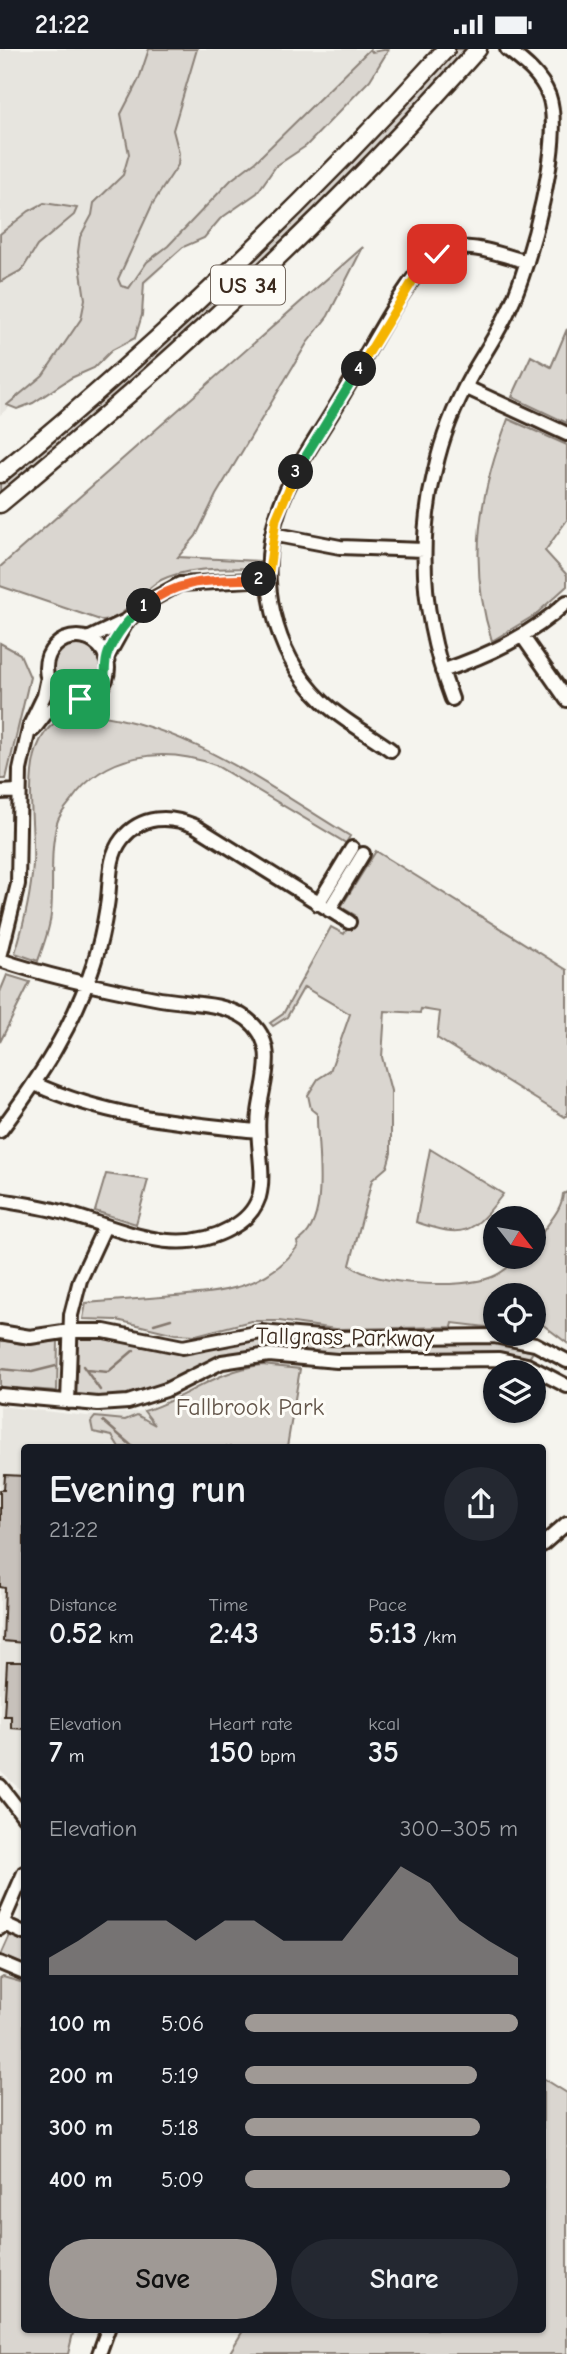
<!DOCTYPE html>
<html lang="en">
<head>
<meta charset="utf-8">
<style>
  body { margin:0; font-family:"Comic Neue",sans-serif; background:#242831; color:#f1f3f6; height:100vh; display:flex; flex-direction:column; font-size:26px; white-space:nowrap }
  * { box-sizing:border-box; margin:0 }
  p { font-size:23px; color:#9ea1a6 }
  .icon { flex:none; width:38px; height:38px; fill:none; stroke:currentColor; stroke-width:2; stroke-linecap:round; stroke-linejoin:round }
  .map { position:relative; flex:1; overflow:hidden }
  .drawer { position:absolute; left:21px; top:1395px; width:525px; height:889px; display:flex; flex-direction:column; background:#171b24; border-radius:7px; box-shadow:0 2px 5px #0004 }
  .drawer>* { flex:none }
  .needle { width:46px; rotate:121deg }
  .tools { position:absolute; left:483px; top:1157px; display:grid; gap:14px }
  .tools a { display:grid; place-items:center; width:63px; height:63px; border-radius:50%; background:#171b24; box-shadow:0 2px 5px #0004; font-size:35px }
  .pin { position:absolute; display:grid; place-items:center; width:60px; height:60px; color:#fff; margin:-30px; border-radius:14px; box-shadow:0 4px 10px #0006 }
  .km { position:absolute; width:35px; height:35px; margin:-18px; border-radius:50%; background:#222; color:#fff; font-size:19px; line-height:35px; text-align:center }
  .round { display:grid; place-items:center; flex:none; width:74px; height:74px; border-radius:37px; background:#242831 }
  .head { display:flex; align-items:center; justify-content:space-between; height:119px; padding:0 28px }
  h1 { font-size:38px; font-weight:600; line-height:52px }
  .stats { display:grid; grid-template-columns:repeat(3,1fr); gap:10px; height:119px; padding:7px 28px }
  .stats div { display:grid; align-content:center }
  .stats b { font-size:30px; font-weight:600 }
  .stats small { font-size:19px; font-weight:400 }
  .stats p { font-size:19px }
  .chart { height:196px; padding:14px 28px }
  .chart p { display:flex; justify-content:space-between }
  .chart svg { width:100%; height:126px; margin-top:7px; fill:#9f9995; opacity:.7 }
  .button { display:flex; gap:14px; margin-top:auto; padding:14px 28px }
  .button a { flex:1; height:80px; border-radius:42px; background:#9f9995; color:#111; font-size:28px; font-weight:600; line-height:80px; text-align:center }
  .button a+a { background:#242831; color:#f1f3f6 }
  ul { padding:0 28px; list-style:none; font-size:23px }
  li { display:grid; grid-template-columns:112px 84px 1fr; align-items:center; height:52px }
  li i { height:18px; border-radius:9px; background:#9f9995 }
  .status { display:flex; justify-content:space-between; align-items:center; height:49px; padding:0 35px; background:#171b24; direction:ltr }
  .status svg { height:19px; fill:currentColor }
  .map>svg:first-child { display:block }
  .built { fill:#e7e5df }
  .green { fill:#dad6d0; stroke:#8a8077; stroke-width:2 }
  .lines { fill:none; stroke-linecap:round; stroke-linejoin:round }
  .stream { stroke:#84786e; stroke-width:2.5 }
  .building { fill:#c7c1bb; stroke:#3b2a1e; stroke-width:2 }
  .minor-casing { stroke:#3b2a1e; stroke-width:18 }
  .major-casing { stroke:#3b2a1e; stroke-width:21 }
  .minor { stroke:#fdfcf7; stroke-width:12 }
  .major { stroke:#fdfcf7; stroke-width:16 }
  .split-1-casing { stroke:#fff; stroke-width:14 }
  .split-2-casing { stroke:#fff; stroke-width:14 }
  .split-3-casing { stroke:#fff; stroke-width:14 }
  .split-4-casing { stroke:#fff; stroke-width:14 }
  .split-5-casing { stroke:#fff; stroke-width:14 }
  .split-1 { stroke:#22a559; stroke-width:9 }
  .split-2 { stroke:#f0652b; stroke-width:9 }
  .split-3 { stroke:#f5b400; stroke-width:9 }
  .split-4 { stroke:#22a559; stroke-width:9 }
  .split-5 { stroke:#f5b400; stroke-width:9 }
  .labels { text-anchor:middle; stroke-width:6; stroke-linejoin:round; paint-order:stroke }
  .shield { fill:#fdfcf7; stroke:#75695f; stroke-width:2 }
  .shield-label { font-size:23px; font-weight:bold; fill:#3b2a1e }
  .street-label { font-size:24px; fill:#3b2a1e; stroke:#fdfcf7 }
  .park-label { font-size:24px; fill:#63554a; stroke:#fdfcf7 }
</style>
</head>
<body>
<div class="status"><b>21:22</b><svg viewBox="0 0 49 12"><path d="M0 12V9h3v3zM5 12V6h3v6zM10 12V3h3v9zM15 12V0h3v12zM26 1h20v11H26zM47 4h2v5h-2z"/></svg></div>
<div class="map">
<svg width="567" height="2305" viewBox="0 0 567 2305">
  <rect width="100%" height="100%" fill="#f5f4ee"/>
  <filter id="ink" filterUnits="userSpaceOnUse"><feTurbulence type="fractalNoise" baseFrequency=".0143" numOctaves="2"/><feDisplacementMap in="SourceGraphic" scale="14" xChannelSelector="R" yChannelSelector="G"/><feConvolveMatrix kernelMatrix="1 2 1 2 8 2 1 2 1" color-interpolation-filters="sRGB"/></filter>
  <g filter="url(#ink)">
    <path class="built" d="M 0,0 L 373,0 L 223,159 L 79,300 L 0,366 Z
      M 0,1357 L 87,1367 L 144,1362 L 176,1398 L 24,1398 L 24,1744 L 0,1722 Z"/>
    <path class="green" d="M 149,0 L 197,0 L 173,81 L 179,104 L 178,116 L 153,154 L 118,230 L 121,237 L 129,239 L 147,213 L 168,197 L 231,131 L 256,112 L 370,0 L 372,3 L 389,0 L 370,31 L 306,97 L 276,117 L 257,144 L 220,170 L 204,189 L 183,198 L 144,233 L 142,266 L 135,289 L 112,301 L 94,319 L 71,329 L 33,354 L 17,360 L 7,356 L 43,326 L 81,270 L 85,250 L 78,203 L 80,188 L 92,166 L 94,154 L 123,126 L 129,105 L 121,65 L 139,30 Z
      M 455,0 L 467,0 L 394,84 L 187,286 L 0,448 L 0,432 Z
      M 44,154 L 77,159 L 74,166 L 37,197 L 22,221 L 0,233 L 0,185 L 29,162 Z
      M 363,198 L 328,267 L 307,294 L 216,446 L 196,487 L 178,508 L 259,512 L 259,519 C 226,520 190,517 161,531 C 141,541 125,571 103,572 L 0,537 L 0,518 Z
      M 567,280 L 567,374 L 512,348 L 531,307 L 551,318 Z
      M 508,370 L 567,396 L 567,471 L 545,502 L 567,526 L 567,537 L 535,566 L 492,592 C 467,513 479,446 508,370 Z
      M 0,594 L 20,605 L 30,628 L 6,730 L 0,730 Z
      M52 619a24 24 0 1 1 48 0a24 24 0 1 1-48 0Z
      M 76,664 C 178,669 266,736 350,787 L 346,794 L 215,716 C 163,697 104,704 71,752 C 66,758 59,766 57,774 C 49,804 54,835 51,865 C 50,880 43,897 38,912 L 15,904 C 24,875 31,845 33,815 C 36,766 12,679 76,664 Z
      M 376,802 L 567,921 L 567,1066 L 565,1068 L 437,989 L 440,963 L 421,960 L 420,964 L 385,962 L 382,1008 L 391,1042 L 391,1104 L 387,1118 L 372,1131 L 350,1216 C 374,1237 463,1240 492,1228 C 511,1221 511,1208 534,1208 C 534,1182 561,1169 563,1145 L 567,1143 L 567,1294 L 534,1269 L 534,1246 L 495,1246 L 495,1279 L 453,1274 L 452,1278 L 336,1280 L 279,1272 L 251,1272 L 196,1286 L 175,1285 L 117,1271 L 83,1270 L 86,1254 C 111,1252 137,1250 162,1248 C 213,1244 265,1243 298,1197 L 297,1193 C 332,1174 316,1096 317,1065 L 311,1060 L 308,1046 L 318,1030 L 330,1022 L 350,965 L 304,938 L 287,968 L 273,977 L 270,974 L 283,965 L 331,878 L 344,885 L 355,866 L 341,858 Z
      M 7,926 L 30,933 L 0,993 L 0,943 Z
      M 430,1100 L 503,1145 C 472,1185 466,1190 416,1173 Z
      M 106,1125 L 148,1131 L 136,1175 L 95,1162 Z
      M 90,1286 L 177,1301 L 255,1287 L 483,1291 L 533,1303 L 528,1311 L 470,1302 L 452,1306 L 325,1307 L 267,1302 L 159,1340 L 111,1351 L 76,1347 L 75,1343 L 76,1293 L 79,1287 Z
      M 0,1291 L 28,1296 L 58,1292 L 57,1342 L 0,1338 Z
      M 262,1316 L 300,1320 L 287,1398 L 119,1398 L 112,1387 L 93,1383 L 91,1373 L 95,1368 L 125,1371 L 137,1366 L 155,1376 L 144,1362 C 186,1349 217,1321 262,1316 Z
      M 10,1886 L 24,1892 L 24,1916 L 1,1906 Z
      M 3,1928 L 24,1934 L 24,2280 L 74,2280 L 68,2305 L 0,2305 L 0,1930 Z
      M 543,2029 L 567,2044 L 567,2305 L 229,2305 L 244,2280 L 542,2280 Z"/>
    <g class="lines">
      <path class="stream" d="M 154,1275 L 171,1270
        M 83,1317 L 100,1341
        M 0,1320 L 32,1323 L 56,1317
        M 86,1321 L 108,1323 L 134,1301
        M 103,1372 L 133,1398"/>
    </g>
    <path class="building" d="M 5,1426 L 24,1427 L 24,1594 L 3,1592 L 5,1539 L 0,1538 L 0,1441 L 4,1441 Z
      M 7,1613 L 24,1613 L 24,1680 L 11,1679 L 11,1667 L 4,1667 Z"/>
    <g class="lines">
      <defs>
        <path id="minor" d="M 465,338 L 567,385
          M 272,485 L 340,498 L 424,501
          M 523,588 L 567,651
          M46 619a31 31 0 1 1 62 0a31 31 0 1 1-62 0Z
          M 88,590 L 128,571 L 153,550 L 180,535 L 268,530
          M 106,610 L 126,574
          M 442,622 C 489,606 530,587 567,553
          M 452,650 C 424,576 416,498 435,421 C 442,388 455,356 471,327 C 484,304 499,283 510,258 C 530,216 564,90 549,47 C 541,26 524,13 507,0
          M 33,681 L 47,663 L 70,649
          M 391,701 C 368,684 343,672 322,652 C 272,603 256,526 279,460 C 292,422 318,388 338,354 C 366,308 391,256 425,214 C 456,186 492,203 527,213
          M 0,743 L 18,742
          M 318,855 L 352,799
          M 329,861 L 363,805
          M 0,908 L 18,835 L 20,721 L 30,676 L 44,647 L 48,628
          M 0,911 C 50,928 102,939 155,949 C 184,955 223,952 247,970 C 280,995 263,1031 259,1064 C 255,1091 266,1122 259,1148 C 254,1163 244,1172 231,1179 C 177,1210 121,1180 68,1165 C 46,1158 23,1155 0,1151
          M 35,1035 C 106,1068 180,1074 257,1082
          M 0,1082 C 39,1030 74,977 94,914 C 100,896 104,876 107,857 C 111,834 107,809 122,790 C 141,766 170,766 195,777 L 349,873
          M 0,1283 L 30,1288 L 70,1282 L 104,1282 L 183,1298 L 261,1283 L 332,1289 L 494,1287 L 535,1295 L 567,1312
          M 0,1346 L 98,1355 L 128,1353 L 166,1341 L 222,1313 L 269,1306 L 337,1312 L 499,1310 L 527,1316 L 567,1337
          M 68,1353 L 71,1266 L 80,1231 L 105,1177
          M 542,1496 L 567,1474
          M 0,1737 L 24,1768
          M 0,1873 L 24,1884
          M 0,1879 L 24,1824
          M 0,1914 L 24,1924
          M 99,2305 L 108,2280"/>
        <path id="major" d="M 0,425 C 159,295 308,152 446,0
          M 0,455 C 170,315 332,165 478,0"/>
      </defs>
      <use href="#minor" class="minor-casing"/>
      <use href="#major" class="major-casing"/>
      <use href="#minor" class="minor"/>
      <use href="#major" class="major"/>
    </g>
  </g>
  <g class="lines" filter="url(#ink)">
    <defs>
      <path id="split-1" d="M 80,650 C 116,641 100,625 108,604 C 116,585 128,570 144,557"/>
      <path id="split-2" d="M 144,557 C 182,528 214,532 259,530"/>
      <path id="split-3" d="M 259,530 L 268,530 L 276,470 L 296,423"/>
      <path id="split-4" d="M 296,423 L 359,320"/>
      <path id="split-5" d="M 359,320 L 420,220 L 437,205"/>
    </defs>
    <use href="#split-1" class="split-1-casing"/>
    <use href="#split-2" class="split-2-casing"/>
    <use href="#split-3" class="split-3-casing"/>
    <use href="#split-4" class="split-4-casing"/>
    <use href="#split-5" class="split-5-casing"/>
    <use href="#split-1" class="split-1"/>
    <use href="#split-2" class="split-2"/>
    <use href="#split-3" class="split-3"/>
    <use href="#split-4" class="split-4"/>
    <use href="#split-5" class="split-5"/>
  </g>
  <g class="labels">
    <rect class="shield" x="211" y="216.5" width="74" height="39" rx="5"/>
    <g class="shield-label">
      <text x="248" y="244">US 34</text>
    </g>
    <g class="street-label">
      <text transform="translate(345 1288) rotate(1)" y="8">Tallgrass Parkway</text>
    </g>
    <g class="park-label">
      <text x="250" y="1366">Fallbrook Park</text>
    </g>
  </g>
</svg>
<div class="tools">
<a><svg class="needle" viewBox="-14 -14 28 28"><path d="M0-13l5 13h-10z" fill="#e53935"/><path d="M0 13l5-13h-10z" fill="#9ea1a6"/></svg></a>
<a><svg class="icon" aria-label="locate" viewBox="0 0 24 24"><circle cx="12" cy="12" r="6"/><path d="M12 2v4M12 18v4M2 12h4M18 12h4"/></svg></a>
<a><svg class="icon" aria-label="layers" viewBox="0 0 24 24"><path d="M12 4l9 5-9 5-9-5zM3 14l9 5 9-5"/></svg></a>
</div>
<div class="pin" style="left:80px;top:650px;background:#1e9e55"><svg class="icon" aria-label="arrive" viewBox="0 0 24 24"><path d="M6 21V4h12l-3 4 3 4H6"/></svg></div>
<div class="pin" style="left:437px;top:205px;background:#d93025"><svg class="icon" aria-label="check" viewBox="0 0 24 24"><path d="M5 12l5 5 9-10"/></svg></div>
<b class="km" style="left:144px;top:557px">1</b>
<b class="km" style="left:259px;top:530px">2</b>
<b class="km" style="left:296px;top:423px">3</b>
<b class="km" style="left:359px;top:320px">4</b>
<section class="drawer">
<div class="head"><div><h1>Evening run</h1><p>21:22</p></div><a class="round"><svg class="icon" aria-label="share" viewBox="0 0 24 24"><path d="M12 15V3M7 8l5-5 5 5M5 13v7h14v-7"/></svg></a></div>
<div class="stats">
<div><p>Distance</p><b>0.52<small> km</small></b></div>
<div><p>Time</p><b>2:43</b></div>
<div><p>Pace</p><b>5:13<small> /km</small></b></div>
</div>
<div class="stats">
<div><p>Elevation</p><b>7<small> m</small></b></div>
<div><p>Heart rate</p><b>150<small> bpm</small></b></div>
<div><p>kcal</p><b>35</b></div>
</div>
<div class="chart"><p><span>Elevation</span>300–305 m</p>
<svg viewBox="0 0 160 44" preserveAspectRatio="none"><path d="M0 44V38L10 32L20 25L30 25L40 25L50 32L60 25L70 25L80 32L90 32L100 32L110 19L120 6L130 12L140 25L150 32L160 38V44z"/></svg>
</div>
<ul>
<li><b>100 m</b>5:06<i style="width:100%"></i></li>
<li><b>200 m</b>5:19<i style="width:85%"></i></li>
<li><b>300 m</b>5:18<i style="width:86%"></i></li>
<li><b>400 m</b>5:09<i style="width:97%"></i></li>
</ul>
<div class="button"><a>Save</a><a>Share</a></div>
</section>
</div>
</body>
</html>
